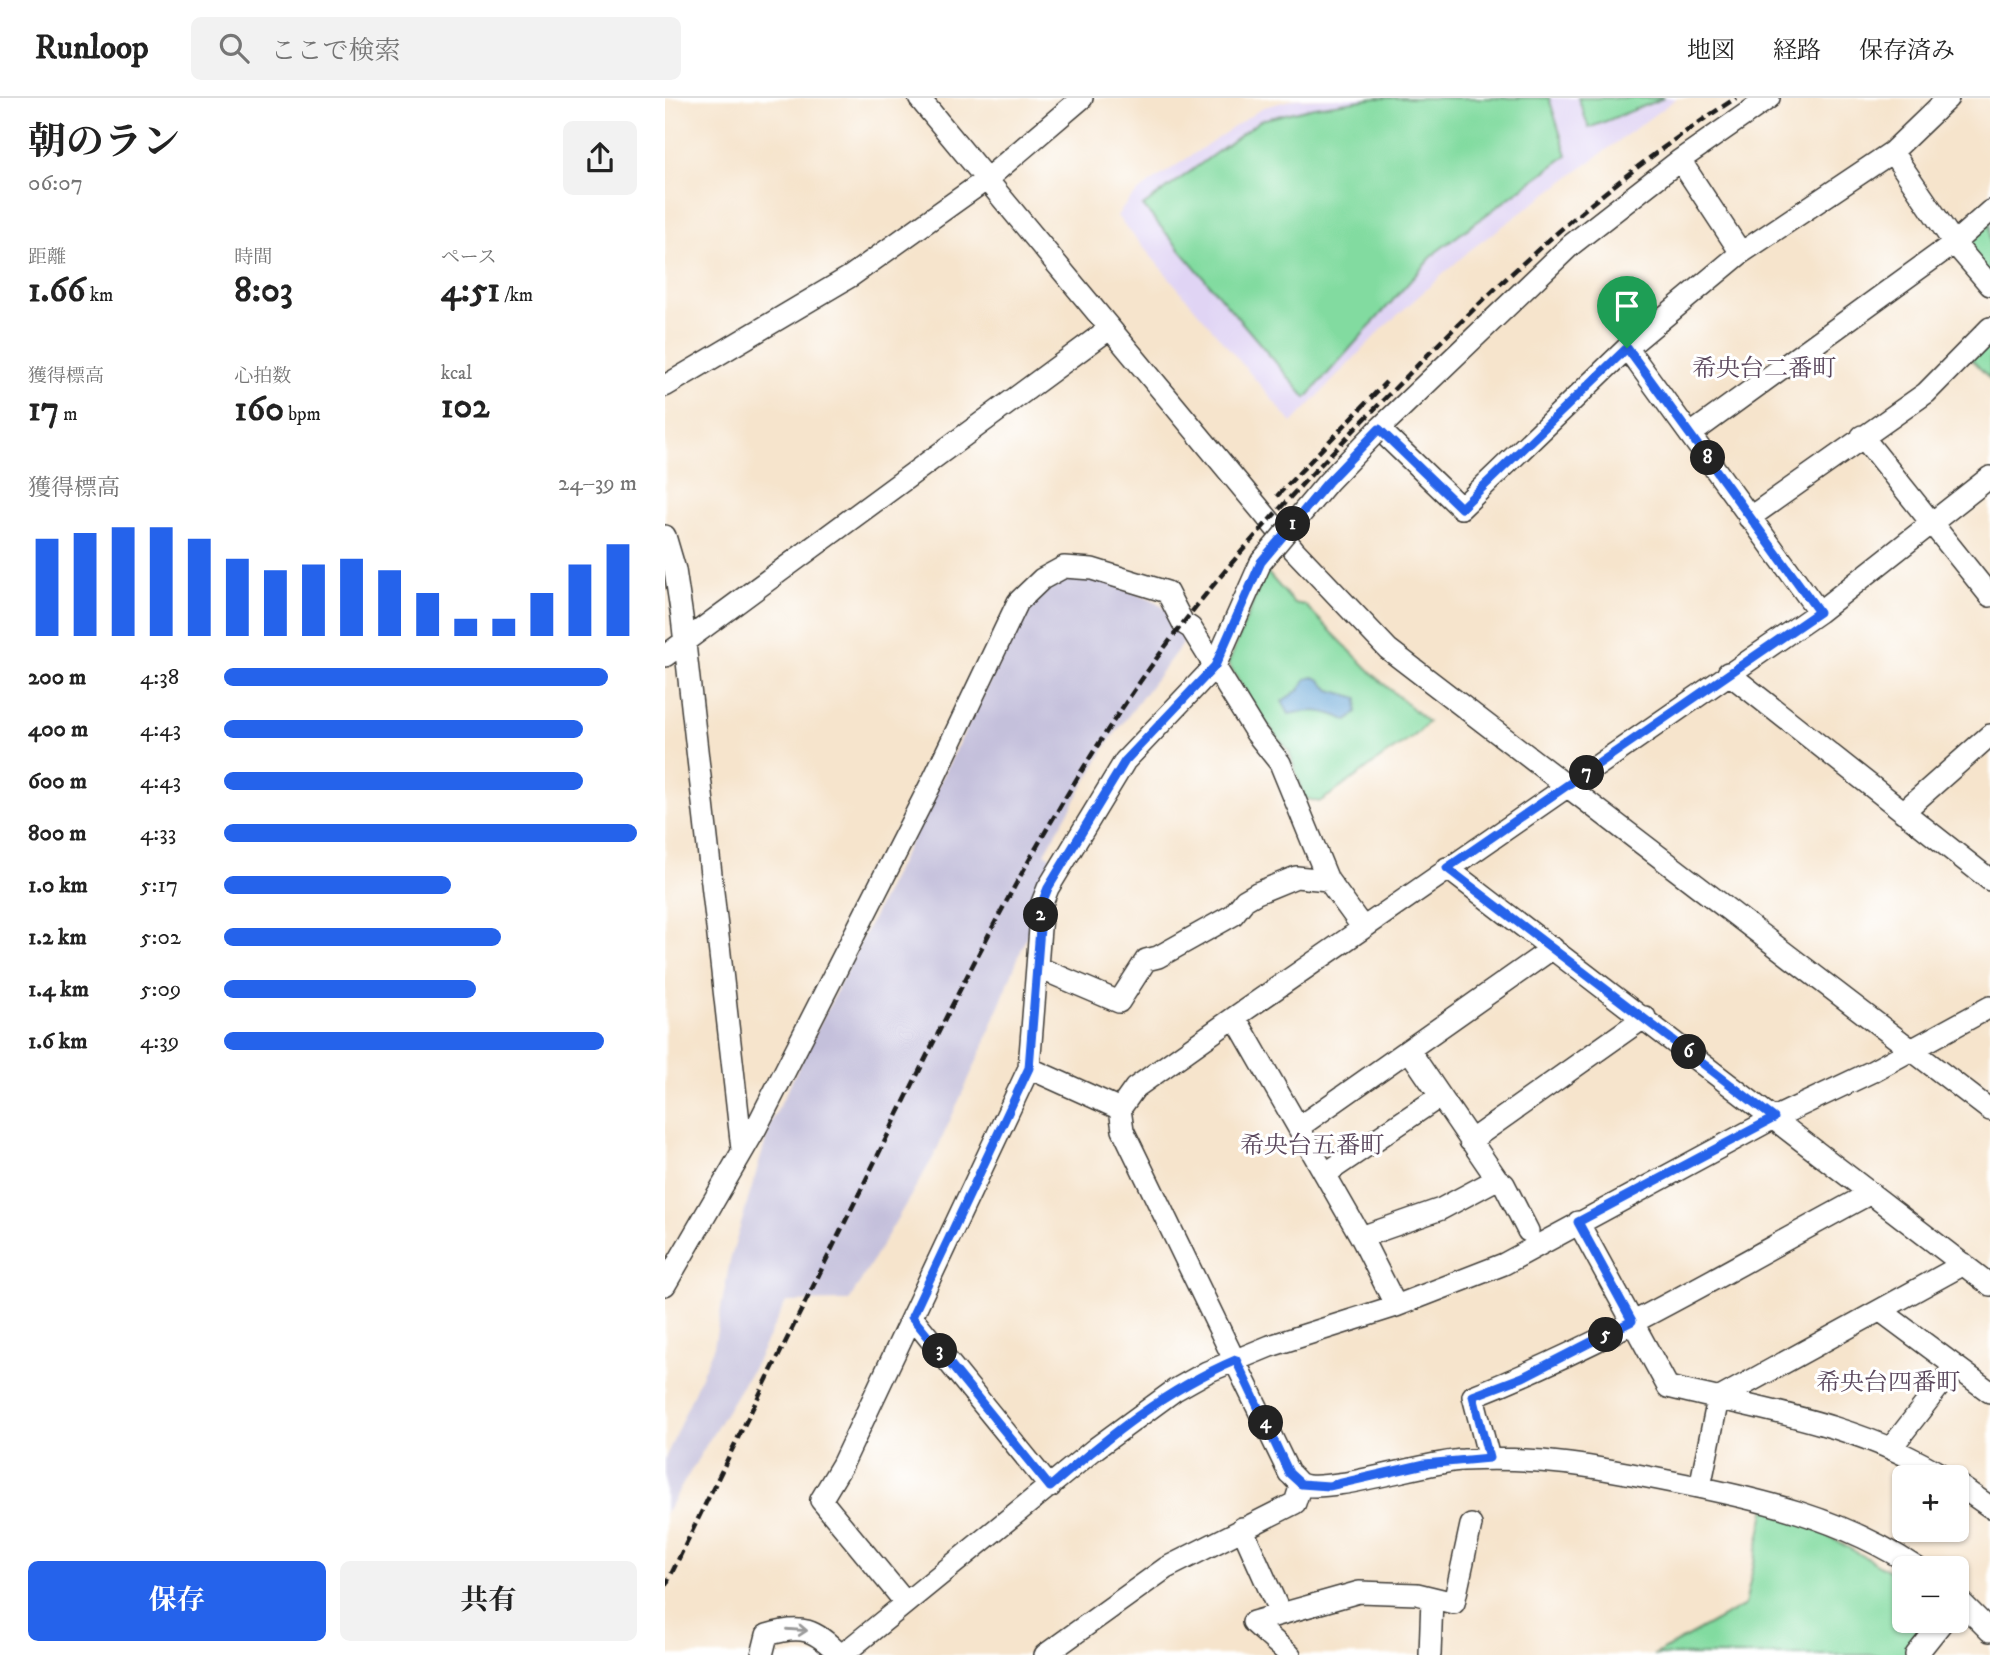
<!DOCTYPE html>
<html lang="ja">
<head>
<meta charset="utf-8">
<style>
  body { margin:0; font-family:"IM FELL DW Pica","Noto Serif JP",serif; background:#f2f2f2; color:#222; height:100vh; display:flex; flex-direction:column; font-size:26px; white-space:nowrap }
  * { box-sizing:border-box; margin:0 }
  p { font-size:23px; color:#767676 }
  .icon { flex:none; width:38px; height:38px; fill:none; stroke:currentColor; stroke-width:2; stroke-linecap:round; stroke-linejoin:round }
  .map { position:relative; flex:1; overflow:hidden }
  .details { display:flex; flex-direction:column; background:#fff; width:665px }
  .details>* { flex:none }
  .tools { position:absolute; left:1227px; top:1367px; display:grid; gap:14px }
  .tools a { display:grid; place-items:center; width:77px; height:77px; border-radius:10px; background:#fff; box-shadow:0 2px 5px #0004; font-size:35px }
  .pin { position:absolute; display:grid; place-items:center; width:60px; height:60px; color:#fff; margin:-72px -30px; border-radius:50% 50% 50% 0; rotate:-45deg; box-shadow:0 0 7px #0007 }
  .pin .icon { rotate:45deg }
  .km { position:absolute; width:35px; height:35px; margin:-18px; border-radius:50%; background:#222; color:#fff; font-size:19px; line-height:35px; text-align:center }
  .round { display:grid; place-items:center; flex:none; width:74px; height:74px; border-radius:10px; background:#f2f2f2 }
  .head { display:flex; align-items:center; justify-content:space-between; height:119px; padding:0 28px }
  h1 { font-size:38px; font-weight:700; line-height:52px }
  .metrics { display:grid; grid-template-columns:repeat(3,1fr); gap:10px; height:119px; padding:7px 28px }
  .metrics div { display:grid; align-content:center }
  .metrics b { font-size:35px; font-weight:700 }
  .metrics small { font-size:19px; font-weight:400 }
  .metrics p { font-size:19px }
  .chart { height:196px; padding:14px 28px }
  .chart p { display:flex; justify-content:space-between }
  .chart svg { width:100%; height:126px; margin-top:7px; stroke:#2563eb; stroke-width:6 }
  .primary-button { display:flex; gap:14px; margin-top:auto; padding:14px 28px }
  .primary-button a { flex:1; height:80px; border-radius:10px; background:#2563eb; color:#fff; font-size:28px; font-weight:700; line-height:80px; text-align:center }
  .primary-button a+a { background:#f2f2f2; color:#222 }
  ul { padding:0 28px; list-style:none; font-size:23px }
  li { display:grid; grid-template-columns:112px 84px 1fr; align-items:center; height:52px }
  li i { height:18px; border-radius:9px; background:#2563eb }
  header { display:flex; align-items:center; gap:42px; box-sizing:border-box; height:98px; padding:0 35px; background:#fff; border-bottom:2px solid #e0e0e0 }
  header strong { font-size:33px }
  nav { display:flex; gap:38px; margin-inline-start:auto; font-size:24px }
  .search { width:490px; height:63px; background:#f2f2f2; display:flex; align-items:center; gap:18px; box-sizing:border-box; padding:0 24px; border-radius:10px; color:#767676; font-size:26px }
  main { display:flex; flex:1; min-height:0 }
  .map>svg:first-child { display:block }
  .built { fill:#e0d4f4 }
  .industrial { fill:#c4c0db }
  .green { fill:#82dba0; stroke:#4f7c5e; stroke-width:2 }
  .water { fill:#61a3d5; stroke:#3e6078; stroke-width:2 }
  .lines { fill:none; stroke-linecap:round; stroke-linejoin:round }
  .minor-casing { stroke:#3d3a36; stroke-width:24 }
  .minor { stroke:#fff; stroke-width:21 }
  .rail { stroke:#1c1c1c; stroke-width:4.5; stroke-dasharray:10 5; stroke-linecap:butt }
  .minor-bridge-casing { stroke:#3d3a36; stroke-width:24; stroke-linecap:butt }
  .minor-bridge { stroke:#fff; stroke-width:21 }
  .oneway { stroke:#999 }
  .route-casing { stroke:#fff; stroke-width:14 }
  .route { stroke:#2563eb; stroke-width:9 }
  .labels { text-anchor:middle; stroke-width:6; stroke-linejoin:round; paint-order:stroke }
  .quarter-label { font-size:24px; fill:#5a475c; stroke:#fff }
</style>
</head>
<body>
<header>
<strong>Runloop</strong>
<div class="search"><svg class="icon" aria-label="search" viewBox="0 0 24 24"><circle cx="10" cy="10" r="6"/><path d="M15 15l6 6"/></svg>ここで検索</div>
<nav><a>地図</a><a>経路</a><a>保存済み</a></nav>
</header>
<main>
<section class="details">
<div class="head"><div><h1>朝のラン</h1><p>06:07</p></div><a class="round"><svg class="icon" aria-label="share" viewBox="0 0 24 24"><path d="M12 15V3M7 8l5-5 5 5M5 13v7h14v-7"/></svg></a></div>
<div class="metrics">
<div><p>距離</p><b>1.66<small> km</small></b></div>
<div><p>時間</p><b>8:03</b></div>
<div><p>ペース</p><b>4:51<small> /km</small></b></div>
</div>
<div class="metrics">
<div><p>獲得標高</p><b>17<small> m</small></b></div>
<div><p>心拍数</p><b>160<small> bpm</small></b></div>
<div><p>kcal</p><b>102</b></div>
</div>
<div class="chart"><p><span>獲得標高</span>24–39 m</p>
<svg viewBox="0 0 160 44" preserveAspectRatio="none"><path d="M5 44V10M15 44V8M25 44V6M35 44V6M45 44V10M55 44V17M65 44V21M75 44V19M85 44V17M95 44V21M105 44V29M115 44V38M125 44V38M135 44V29M145 44V19M155 44V12"/></svg>
</div>
<ul>
<li><b>200 m</b>4:38<i style="width:93%"></i></li>
<li><b>400 m</b>4:43<i style="width:87%"></i></li>
<li><b>600 m</b>4:43<i style="width:87%"></i></li>
<li><b>800 m</b>4:33<i style="width:100%"></i></li>
<li><b>1.0 km</b>5:17<i style="width:55%"></i></li>
<li><b>1.2 km</b>5:02<i style="width:67%"></i></li>
<li><b>1.4 km</b>5:09<i style="width:61%"></i></li>
<li><b>1.6 km</b>4:39<i style="width:92%"></i></li>
</ul>
<div class="primary-button"><a>保存</a><a>共有</a></div>
</section>
<div class="map">
<svg width="1325" height="1557" viewBox="0 0 1325 1557">
  <rect width="100%" height="100%" fill="#fff"/>
  <filter id="ink" filterUnits="userSpaceOnUse"><feTurbulence type="fractalNoise" baseFrequency=".0143" numOctaves="2"/><feDisplacementMap in="SourceGraphic" scale="14" xChannelSelector="R" yChannelSelector="G"/><feConvolveMatrix kernelMatrix="1 2 1 2 8 2 1 2 1" color-interpolation-filters="sRGB"/></filter>
  <filter id="wash" filterUnits="userSpaceOnUse"><feTurbulence type="fractalNoise" baseFrequency=".00686" numOctaves="4" result="noise"/><feDisplacementMap in="SourceGraphic" scale="28" xChannelSelector="R" yChannelSelector="G"/><feGaussianBlur stdDeviation="1.57" result="paint"/><feColorMatrix in="noise" values="0 0 0 0 0 0 0 0 0 0 0 0 0 0 0 0 0 1.4 0 .05"/><feComposite in="paint" operator="in"/></filter>
  <g filter="url(#wash)">
    <rect width="100%" height="100%" fill="#f6e4cc"/>
    <path class="built" d="M 684,0 L 1012,0 L 805,152 L 717,231 L 627,325 L 452,118 L 464,102 L 485,85 L 599,9 L 630,1 Z"/>
    <path class="industrial" d="M 398,475 L 430,479 L 489,503 L 505,514 L 523,538 L 443,645 L 380,755 L 391,763 L 319,947 L 269,1058 L 184,1203 L 121,1204 L 91,1264 L 0,1416 L 0,1361 L 49,1248 L 65,1163 L 106,1025 L 356,520 L 367,501 Z"/>
    <path class="green" d="M 711,0 L 884,0 L 902,57 L 771,154 L 641,300 L 478,108 L 596,22 L 649,9 Z
      M 913,0 L 999,0 L 924,30 Z
      M 1325,121 L 1325,182 L 1295,145 Z
      M 1325,239 L 1325,281 L 1305,260 Z
      M 601,473 L 629,505 L 640,507 L 713,581 L 763,624 C 745,645 738,644 719,658 C 697,674 677,690 654,704 L 639,700 L 624,653 L 598,621 L 563,566 Z
      M 1102,1404 L 1239,1481 L 1239,1522 L 1267,1523 L 1244,1557 L 989,1557 L 1080,1507 Z"/>
    <path class="water" d="M 648,579 L 654,581 L 665,592 L 693,600 L 692,614 L 683,623 C 661,612 648,611 624,616 L 617,603 L 635,591 L 641,581 Z"/>
  </g>
  <g filter="url(#ink)">
    <g class="lines">
      <defs>
        <path id="minor" d="M 254,0 L 629,452 L 723,551 L 1325,1012
          M 1104,0 L 1015,62 L 906,147 L 714,331 L 796,410 L 962,250 L 1076,155 L 1227,54 L 1283,0
          M 1227,54 L 1289,145 L 1325,187
          M 1015,62 L 1076,155
          M 962,250 L 1154,514
          M 0,288 L 186,178 L 322,81 L 417,0
          M 1026,336 L 1289,145 L 1325,113
          M 1197,338 L 1325,498
          M 1084,420 L 1261,295 L 1325,230
          M 0,438 L 10,472 L 17,519 L 77,1051
          M 0,558 L 444,231
          M 1063,575 L 1325,782
          M 1238,714 L 1325,637
          M 782,770 L 1325,1187
          M 372,869 L 454,904 L 481,862 L 493,859 L 568,817 L 580,802 L 592,795 L 631,779 L 663,782
          M 570,919 L 696,1139 L 731,1208
          M 744,952 L 832,1081 L 839,1086 L 863,1133
          M 364,970 L 455,1011
          M 634,1029 L 888,850
          M 805,1043 L 980,919
          M 660,1076 L 774,999
          M 913,1124 L 1003,1289 C 1099,1312 1195,1326 1280,1379
          M 696,1139 L 776,1111 L 832,1081
          M 0,1187 L 91,1030 L 270,678 L 353,504 L 377,481 L 399,469 L 427,471 L 502,494 L 518,525 L 526,530 L 591,635 L 615,665 L 663,782 L 698,830
          M 1216,1213 L 1325,1294
          M 247,1219 L 385,1389
          M 1053,1301 L 1299,1166
          M 1226,1350 L 1289,1269
          M 824,1360 L 808,1298 C 946,1244 1075,1165 1206,1095
          M 1292,1386 L 1325,1409
          M 1035,1389 L 1053,1301
          M 577,1430 L 615,1515
          M 1252,1470 C 1178,1420 1094,1401 1008,1384 C 933,1369 875,1358 798,1362 C 764,1363 659,1397 636,1386 C 632,1384 628,1378 624,1375 L 458,1032 L 455,1011 L 470,990 L 570,919 L 1154,514 L 1325,379
          M 1292,1500 L 1325,1533
          M 240,1504 L 156,1402 L 177,1367 L 364,970 L 377,805 L 383,790 L 460,663 L 550,568 L 596,464
          M 97,1557 L 102,1537 C 137,1526 150,1531 175,1557
          M 177,1557 L 431,1350 L 510,1292 L 542,1274 L 605,1248 L 731,1208 L 839,1166 L 1109,1020 L 1206,974 L 1325,909
          M 380,1557 L 501,1470 L 630,1405 L 636,1386
          M 625,1557 L 588,1524 L 694,1494 L 752,1496 L 789,1505 L 806,1427
          M 765,1557 L 767,1500
          M 1251,1557 L 1279,1522"/>
      </defs>
      <use href="#minor" class="minor-casing"/>
      <use href="#minor" class="minor"/>
      <path class="rail" d="M 612,398 L 721,284
        M 0,1489 C 69,1346 141,1204 211,1061 C 289,902 367,741 468,594 C 549,475 642,379 743,277 C 843,174 950,77 1071,0"/>
      <defs>
        <path id="minor-bridge" d="M 596,464 L 663,384 L 714,331"/>
      </defs>
      <use href="#minor-bridge" class="minor-bridge-casing"/>
      <use href="#minor-bridge" class="minor-bridge"/>
    </g>
    <defs><path id="oneway-shaft" d="M-6 0H5M1.5-3L5.5 0L1.5 3" fill="none" stroke-width="1.6" stroke-linecap="round" stroke-linejoin="round" transform="scale(1.75)"/></defs>
    <use class="oneway" href="#oneway-shaft" transform="translate(132 1532) rotate(4)"/>
  </g>
  <g class="lines" filter="url(#ink)">
    <defs>
      <path id="route" d="M 962,250 L 1154,514 L 782,770 L 1109,1020 L 913,1124 L 967,1223 L 858,1279 L 808,1298 L 824,1360 L 760,1366 L 664,1388 L 636,1386 L 624,1375 L 571,1262 C 500,1292 443,1339 385,1389 L 247,1219 L 364,970 L 377,805 L 383,790 L 460,663 L 550,568 L 596,464 L 663,384 L 714,331 L 796,410 Z"/>
    </defs>
    <use href="#route" class="route-casing"/>
    <use href="#route" class="route"/>
  </g>
  <g class="labels">
    <g class="quarter-label">
      <text x="1099" y="278">希央台二番町</text>
      <text x="647" y="1055">希央台五番町</text>
      <text x="1223" y="1292">希央台四番町</text>
    </g>
  </g>
</svg>
<div class="tools">
<a>+</a>
<a>−</a>
</div>
<div class="pin" style="left:962px;top:250px;background:#1e9e55"><svg class="icon" aria-label="arrive" viewBox="0 0 24 24"><path d="M6 21V4h12l-3 4 3 4H6"/></svg></div>
<b class="km" style="left:628px;top:426px">1</b>
<b class="km" style="left:376px;top:817px">2</b>
<b class="km" style="left:275px;top:1253px">3</b>
<b class="km" style="left:601px;top:1325px">4</b>
<b class="km" style="left:941px;top:1237px">5</b>
<b class="km" style="left:1024px;top:954px">6</b>
<b class="km" style="left:922px;top:675px">7</b>
<b class="km" style="left:1043px;top:360px">8</b>
</div>
</main>
</body>
</html>
